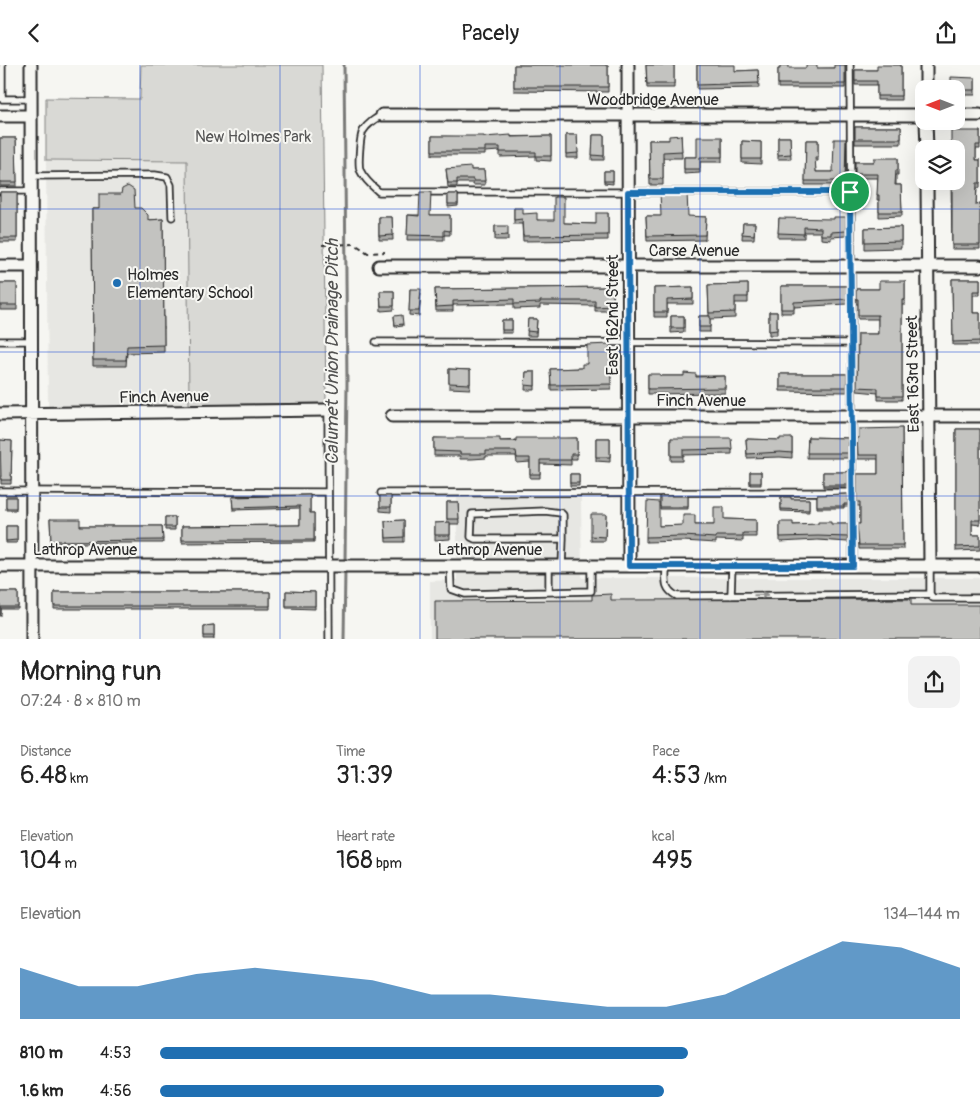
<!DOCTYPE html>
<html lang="en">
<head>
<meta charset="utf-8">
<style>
  body { margin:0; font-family:Pangolin,sans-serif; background:#f2f2f2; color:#222; height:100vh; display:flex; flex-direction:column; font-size:19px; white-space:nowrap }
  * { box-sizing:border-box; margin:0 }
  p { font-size:16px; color:#767676 }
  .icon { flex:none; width:28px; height:28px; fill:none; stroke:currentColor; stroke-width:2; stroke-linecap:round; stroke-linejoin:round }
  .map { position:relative; height:574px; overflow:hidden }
  .drawer { display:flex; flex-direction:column; background:#fff; flex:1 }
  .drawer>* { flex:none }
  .needle { width:32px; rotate:270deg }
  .fabs { position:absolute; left:915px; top:15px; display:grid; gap:10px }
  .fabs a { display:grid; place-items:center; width:50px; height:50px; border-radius:10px; background:#fff; box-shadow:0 5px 20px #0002; font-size:25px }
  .pin { position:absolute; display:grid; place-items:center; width:42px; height:42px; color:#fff; margin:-21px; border:2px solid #fff; border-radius:50%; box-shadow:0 1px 5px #0007 }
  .round { display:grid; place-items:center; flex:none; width:52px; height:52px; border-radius:10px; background:#f2f2f2 }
  .head { display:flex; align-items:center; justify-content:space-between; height:85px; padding:0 20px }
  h1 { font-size:28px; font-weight:600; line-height:38px }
  .metrics { display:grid; grid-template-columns:repeat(3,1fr); gap:8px; height:85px; padding:5px 20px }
  .metrics div { display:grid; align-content:center }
  .metrics b { font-size:25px; font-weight:600 }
  .metrics small { font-size:14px; font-weight:400 }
  .metrics p { font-size:14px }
  .chart { height:140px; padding:10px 20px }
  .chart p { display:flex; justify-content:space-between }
  .chart svg { width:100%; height:90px; margin-top:5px; fill:#1f6fb2; opacity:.7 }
  ul { padding:0 20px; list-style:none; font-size:16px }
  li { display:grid; grid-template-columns:80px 60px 1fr; align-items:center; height:38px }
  li i { height:12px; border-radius:6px; background:#1f6fb2 }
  header { display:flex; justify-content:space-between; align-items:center; height:65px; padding:0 20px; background:#fff; font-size:22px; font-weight:600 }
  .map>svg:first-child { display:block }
  .built { fill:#e7e7e3 }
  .green { fill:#d9d9d5; stroke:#828280 }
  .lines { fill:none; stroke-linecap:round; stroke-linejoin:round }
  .stream { stroke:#7a7a78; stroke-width:3 }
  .lane-casing { stroke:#2b2b2b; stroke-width:9 }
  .street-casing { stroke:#2b2b2b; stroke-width:15 }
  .path { stroke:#2b2b2b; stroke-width:2; stroke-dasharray:5 4; stroke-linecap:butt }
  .lane { stroke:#f6f6f2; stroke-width:5.5 }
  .street { stroke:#f6f6f2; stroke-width:11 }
  .wall { fill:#a8a8a5; stroke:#2b2b2b }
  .building { fill:#c3c3c0; stroke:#2b2b2b }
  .oneway { fill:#90908e }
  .route-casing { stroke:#fff; stroke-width:10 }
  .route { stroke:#1f6fb2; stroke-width:6 }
  .grid { fill:none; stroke:#1d4ed8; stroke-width:1; stroke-opacity:0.55 }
  .poi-dot { fill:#1f6fb2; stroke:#f6f6f2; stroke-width:2 }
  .labels { text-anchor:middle; stroke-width:4; stroke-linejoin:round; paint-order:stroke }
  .street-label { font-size:16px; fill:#2b2b2b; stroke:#f6f6f2 }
  .park-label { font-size:16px; fill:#565656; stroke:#f6f6f2 }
  .poi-label { font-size:16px; fill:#2b2b2b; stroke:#f6f6f2; text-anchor:start }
  .water-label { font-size:18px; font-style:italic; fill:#525251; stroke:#f6f6f2 }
</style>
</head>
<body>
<header><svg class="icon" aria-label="back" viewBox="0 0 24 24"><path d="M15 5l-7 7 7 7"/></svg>Pacely<svg class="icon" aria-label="share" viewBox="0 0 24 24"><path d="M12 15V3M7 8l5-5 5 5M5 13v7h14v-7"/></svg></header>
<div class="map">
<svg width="980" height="574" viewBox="0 0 980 574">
  <rect width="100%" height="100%" fill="#f6f6f2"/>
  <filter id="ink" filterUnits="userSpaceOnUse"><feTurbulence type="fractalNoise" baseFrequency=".02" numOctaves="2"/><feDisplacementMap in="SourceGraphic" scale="10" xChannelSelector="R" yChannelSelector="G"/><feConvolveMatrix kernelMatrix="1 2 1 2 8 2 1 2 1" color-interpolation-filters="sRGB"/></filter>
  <g filter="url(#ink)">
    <path class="built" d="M 46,95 L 188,96 L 189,340 L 48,341 Z
      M 457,433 L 581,433 L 582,513 L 980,513 L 980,574 L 430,574 L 430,516 L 457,515 Z"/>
    <path class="green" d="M 141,0 L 322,0 L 326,338 L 189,340 L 187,96 L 46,95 L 46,33 L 140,34 Z"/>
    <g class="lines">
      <path class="stream" d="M 344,0 L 347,318 L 345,498
        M 344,574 L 345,505"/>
      <defs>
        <path id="lane" d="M 2,0 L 2,34 L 31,34
          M 850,0 L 853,501
          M 382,50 C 375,54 368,58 363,66 C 360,71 358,99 360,105 C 364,114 372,121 379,127 L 850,127
          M 31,111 L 155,110 L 167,112 L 171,120 L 172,152
          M 0,126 L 31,126
          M 0,276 L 31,276
          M 376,277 L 851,278
          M 328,345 L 329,574
          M 0,426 L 328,427
          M 381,428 L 852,427
          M 545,446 L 561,448 L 563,450 L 563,474 L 475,474 L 471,472 L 472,449 Z
          M 450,501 L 451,524 L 465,529 L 549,527 L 549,501
          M 562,501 L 563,474
          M 666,501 C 666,515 663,524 677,531 L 930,529
          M 930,501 L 930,529 L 933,533 L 980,533
          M 549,527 L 591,526 L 591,501
          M 731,531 L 732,501"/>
        <path id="street" d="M 31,0 L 32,574
          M 628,0 L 629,501
          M 926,0 L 926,24
          M 382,50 L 924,50
          M 956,50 L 980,50
          M 0,51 L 31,51
          M 926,56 L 927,84
          M 927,116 L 930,501
          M 0,201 L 31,201
          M 379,201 L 980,201
          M 0,349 L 328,345
          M 392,351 L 980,351
          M 0,501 L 980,501"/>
      </defs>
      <use href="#lane" class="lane-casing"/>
      <use href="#street" class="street-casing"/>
      <path class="path" d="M 322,180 L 355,179 L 368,188 L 385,187"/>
      <use href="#lane" class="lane"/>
      <use href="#street" class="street"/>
    </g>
    <path class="wall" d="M 514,0 L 608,1 L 608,27 L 514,26 Z
      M 646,0 L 674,0 L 674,23 L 647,23 Z
      M 697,0 L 735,6 L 758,5 L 759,23 L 697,24 Z
      M 845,0 L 845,23 L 778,23 L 778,4 L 834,3 Z
      M 901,0 L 901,35 L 877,35 L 877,20 L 855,20 L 855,5 L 877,5 Z
      M 975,13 L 975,30 L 956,30 L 956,24 Z
      M 855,62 L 901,62 L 901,79 L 855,79 Z
      M 980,66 L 980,84 L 976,84 L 976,95 L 980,95 L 980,123 L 977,123 L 976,140 L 980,139 L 980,184 L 952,184 L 951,116 Z
      M 566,70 L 577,70 L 578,93 L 566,93 Z
      M 593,70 L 604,70 L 604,95 L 592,95 Z
      M 681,70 L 682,93 L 663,93 L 663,120 L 650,120 L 649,75 L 669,75 Z
      M 432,71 L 484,72 L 551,71 L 551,96 L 536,95 L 536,91 L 500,92 L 500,86 L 485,87 L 485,90 L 432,90 Z
      M 722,72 L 722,97 L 700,97 L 700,108 L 684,109 L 684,92 L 697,92 Z
      M 778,72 L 790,72 L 791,94 L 778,94 Z
      M 0,73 L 16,73 L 17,121 L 0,121 Z
      M 846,74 L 845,120 L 805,120 L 806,75 L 818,75 L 818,96 L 815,96 L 816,107 L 833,107 Z
      M 742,76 L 761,77 L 761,99 L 742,98 Z
      M 898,93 L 898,110 L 896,110 L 896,120 L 901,120 L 902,151 L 879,152 L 879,135 L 877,135 L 878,113 L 855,113 L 855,97 L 874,97 Z
      M 446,104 L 471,105 L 484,105 L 485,120 L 473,120 L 473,118 L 457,118 L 457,122 L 448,122 Z
      M 604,106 L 613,106 L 613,119 L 604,118 Z
      M 0,127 L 17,127 L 17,177 L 0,177 Z
      M 448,129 L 458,129 L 458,141 L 448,142 Z
      M 135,143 L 148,155 L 163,154 L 164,287 L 127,288 L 126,301 L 93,301 L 92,144 L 99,144 Z
      M 514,143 L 523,149 L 537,155 L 564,158 L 596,159 L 608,148 L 608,175 L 523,176 L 522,159 L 514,159 Z
      M 408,150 L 450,150 L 450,170 L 444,170 L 444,175 L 407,175 Z
      M 646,151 L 706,152 L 705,175 L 647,176 Z
      M 379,152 L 392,152 L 393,175 L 379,175 Z
      M 779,153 L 846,166 L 846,171 L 831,172 L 831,175 L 821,174 L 821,167 L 804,167 L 804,173 L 778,173 Z
      M 743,158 L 755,158 L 754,174 L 742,174 Z
      M 495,161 L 508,170 L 508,175 L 495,175 Z
      M 901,162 L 901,183 L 865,184 L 865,163 Z
      M 952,214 L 980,214 L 980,230 L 973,230 L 973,248 L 980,248 L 980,280 L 953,280 Z
      M 905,216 L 905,240 L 902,240 L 902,335 L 878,335 L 878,328 L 857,326 L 858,269 L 878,269 L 878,254 L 858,254 L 858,239 L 856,239 L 856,224 L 879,224 Z
      M 0,218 L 17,218 L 17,245 L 0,245 Z
      M 748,219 L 748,238 L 735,238 L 735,253 L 710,254 L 710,267 L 699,267 L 699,251 L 709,251 L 708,220 Z
      M 781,221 L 847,221 L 847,239 L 794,242 L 794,248 L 781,248 Z
      M 613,222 L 613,246 L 595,246 L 595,241 L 540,240 L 540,243 L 514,244 L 514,239 L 453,240 L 453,246 L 436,246 L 435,224 Z
      M 693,222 L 693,239 L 667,239 L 667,252 L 654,252 L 654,223 Z
      M 410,224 L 421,228 L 419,251 L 409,250 Z
      M 380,226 L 394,226 L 394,245 L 381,246 Z
      M 769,247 L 777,247 L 777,270 L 769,270 Z
      M 394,251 L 403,259 L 403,261 L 395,262 Z
      M 671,251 L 684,251 L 684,267 L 671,268 Z
      M 528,254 L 537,254 L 536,271 L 527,271 Z
      M 502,255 L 512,255 L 512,268 L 502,268 Z
      M 610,279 L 611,324 L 551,325 L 550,304 L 582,303 Z
      M 449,304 L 470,305 L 470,324 L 449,323 Z
      M 526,307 L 535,307 L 535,325 L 525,325 Z
      M 648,309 L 660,311 L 725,311 L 725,328 L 648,329 Z
      M 780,309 L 847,309 L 847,327 L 780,326 Z
      M 902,363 L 903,484 L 859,484 L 857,459 L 860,459 L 860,441 L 857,441 L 857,409 L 878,409 L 878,394 L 858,394 L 857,373 Z
      M 956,364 L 980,364 L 980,460 L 972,459 L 972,470 L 980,470 L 980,485 L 956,486 Z
      M 808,372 L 848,373 L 848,393 L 807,393 Z
      M 434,373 L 500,376 L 577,373 L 577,394 L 571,394 L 571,400 L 540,399 L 540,413 L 530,413 L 530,397 L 517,398 L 516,391 L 486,391 L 486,393 L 472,394 L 460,394 L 460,391 L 434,391 Z
      M 596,373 L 610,373 L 610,397 L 596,396 Z
      M 671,373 L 732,384 L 732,389 L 683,390 L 683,396 L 671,396 Z
      M 792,373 L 792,393 L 780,392 L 747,393 L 746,374 L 780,375 Z
      M 0,375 L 12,376 L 11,419 L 1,419 Z
      M 750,407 L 761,407 L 761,420 L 750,420 Z
      M 823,407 L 848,407 L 848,422 L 823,422 Z
      M 570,409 L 579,409 L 579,421 L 570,421 Z
      M 848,429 L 848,441 L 844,441 L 844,443 L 817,443 L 817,430 Z
      M 310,430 L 310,448 L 314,448 L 314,477 L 182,478 L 182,461 L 300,460 L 300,443 L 233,445 L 232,432 Z
      M 380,431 L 391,431 L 391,447 L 380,446 Z
      M 660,431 L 688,431 L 688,444 L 660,444 Z
      M 6,432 L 16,432 L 16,445 L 6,445 Z
      M 781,432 L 791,434 L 809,434 L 809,447 L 781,446 Z
      M 447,437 L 458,437 L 459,459 L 450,459 L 450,474 L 435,475 L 435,458 L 447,458 Z
      M 606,449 L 605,476 L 591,476 L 591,471 Z
      M 165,452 L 175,452 L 175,465 L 165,465 Z
      M 50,454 L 80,461 L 162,461 L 163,478 L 51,478 Z
      M 724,454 L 756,455 L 756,472 L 743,472 L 743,476 L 716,475 L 716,478 L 683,476 L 646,477 L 646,472 L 659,461 L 695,460 L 714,460 Z
      M 404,455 L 404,477 L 386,477 L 385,456 Z
      M 780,457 L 793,460 L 848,459 L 848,477 L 818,475 L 780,477 Z
      M 6,461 L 17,461 L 17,478 L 6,478 Z
      M 286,526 L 315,527 L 315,544 L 286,543 Z
      M 0,527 L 18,527 L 18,544 L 1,544 L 1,551 L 0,551 Z
      M 54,527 L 270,527 L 270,544 L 54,544 Z
      M 214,560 L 214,574 L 204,574 L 204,561 Z"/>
    <path class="building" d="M 514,0 L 606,0 L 606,1 L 608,1 L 608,22 L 514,22 Z
      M 646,0 L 674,0 L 674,19 L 647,19 Z
      M 697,0 L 735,0 L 735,6 L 758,5 L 759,18 L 697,20 Z
      M 780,0 L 789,0 L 789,3 L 806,3 L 806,0 L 817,0 L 817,3 L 834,3 L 834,0 L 845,0 L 845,19 L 778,19 L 778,4 L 780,4 Z
      M 877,0 L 901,0 L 901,31 L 877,31 L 877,16 L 855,16 L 855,5 L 877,5 Z
      M 951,12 L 975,13 L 975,25 L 956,25 L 956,24 L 951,24 Z
      M 855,62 L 901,62 L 901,74 L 855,74 Z
      M 951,66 L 980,66 L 980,80 L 976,80 L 976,95 L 980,95 L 980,118 L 977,118 L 976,140 L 980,139 L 980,180 L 952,180 L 952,116 L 956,116 L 956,84 L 951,84 Z
      M 511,70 L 511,72 L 551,71 L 551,91 L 536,91 L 536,87 L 500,87 L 500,82 L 485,82 L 485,86 L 432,86 L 432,71 L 484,71 L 484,72 Z
      M 566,70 L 577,70 L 578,88 L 566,89 Z
      M 593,70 L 604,70 L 604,91 L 592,90 Z
      M 681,70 L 682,86 L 663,87 L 663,114 L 650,114 L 649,75 L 669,75 L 669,71 Z
      M 697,72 L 722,72 L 722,92 L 700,92 L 700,104 L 684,104 L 684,92 L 697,92 Z
      M 778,72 L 790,72 L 791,89 L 778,90 Z
      M 0,73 L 16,73 L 17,117 L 0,117 Z
      M 834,74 L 846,74 L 845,116 L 805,116 L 806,75 L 818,75 L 818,92 L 815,92 L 816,107 L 833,107 Z
      M 742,76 L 761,77 L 761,94 L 742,94 Z
      M 874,93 L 898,93 L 898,105 L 896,105 L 895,120 L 901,120 L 902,147 L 879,147 L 879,130 L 877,130 L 878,109 L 855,109 L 855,97 L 874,97 Z
      M 471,102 L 471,105 L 484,105 L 485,116 L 473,116 L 473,114 L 457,114 L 457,118 L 448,118 L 446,104 Z
      M 604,106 L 613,106 L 613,116 L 604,116 Z
      M 128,121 L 134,125 L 135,143 L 141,143 L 148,150 L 148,155 L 163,154 L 164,280 L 127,281 L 126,295 L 93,295 L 92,144 L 99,144 L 99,129 L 121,129 L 122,124 Z
      M 0,127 L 17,127 L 17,173 L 0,173 Z
      M 420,127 L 431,127 L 430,150 L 450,150 L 450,166 L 444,165 L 444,171 L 407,170 L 408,150 L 419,151 Z
      M 660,127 L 687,127 L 688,151 L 706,152 L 705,170 L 647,171 L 646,151 L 661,151 Z
      M 448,129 L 458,129 L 458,139 L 448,139 Z
      M 554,132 L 564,132 L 564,158 L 596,159 L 596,148 L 608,148 L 608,170 L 523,171 L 522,154 L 514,155 L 514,143 L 523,143 L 523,149 L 537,148 L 537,155 L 554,155 Z
      M 379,152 L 392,152 L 393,170 L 379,171 Z
      M 834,152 L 846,152 L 846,166 L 831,167 L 831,170 L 821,170 L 821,163 L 804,162 L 804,169 L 778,168 L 779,153 L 834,154 Z
      M 743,158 L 755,158 L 754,170 L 742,169 Z
      M 495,161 L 508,161 L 508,170 L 495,171 Z
      M 901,162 L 901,176 L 865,177 L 865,163 Z
      M 952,214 L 980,214 L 980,226 L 973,226 L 973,248 L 980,248 L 980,276 L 953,277 Z
      M 879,216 L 905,216 L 905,235 L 902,235 L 902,331 L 878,331 L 878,323 L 857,322 L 858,269 L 878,269 L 878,250 L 858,250 L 858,234 L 856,234 L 856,224 L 879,224 Z
      M 0,218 L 17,218 L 17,240 L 0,240 Z
      M 748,219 L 748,232 L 735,232 L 735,247 L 709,248 L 708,220 Z
      M 781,221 L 847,221 L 847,234 L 794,237 L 794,244 L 781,244 Z
      M 613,222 L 613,241 L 595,242 L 595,236 L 540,236 L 540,238 L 514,239 L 514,234 L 453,236 L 453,241 L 436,242 L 435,224 Z
      M 693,222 L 693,234 L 667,235 L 667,247 L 654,247 L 654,223 Z
      M 410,224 L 421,224 L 419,246 L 409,246 Z
      M 380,226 L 394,226 L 394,241 L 381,241 Z
      M 769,247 L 777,247 L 777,265 L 769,266 Z
      M 402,250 L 403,259 L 395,260 L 394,251 Z
      M 671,251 L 684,251 L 684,263 L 671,263 Z
      M 699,251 L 710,251 L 710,262 L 699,262 Z
      M 528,254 L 537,254 L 536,267 L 527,266 Z
      M 502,255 L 512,255 L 512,265 L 502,265 Z
      M 610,279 L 611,319 L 551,320 L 550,304 L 582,303 L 582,299 L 587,299 L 587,280 Z
      M 449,304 L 470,305 L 470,319 L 449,318 Z
      M 526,307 L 535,307 L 535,321 L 525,320 Z
      M 684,308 L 696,309 L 696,312 L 725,311 L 725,323 L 648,324 L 648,309 L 660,309 L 660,311 L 684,311 Z
      M 780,309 L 847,309 L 847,322 L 780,322 Z
      M 902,363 L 903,480 L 859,480 L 857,459 L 860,459 L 860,437 L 857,437 L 857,409 L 878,409 L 878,390 L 858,390 L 857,373 L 859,373 L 859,364 Z
      M 956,364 L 980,364 L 980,455 L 972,455 L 972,470 L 980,470 L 980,481 L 956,482 Z
      M 808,372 L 848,373 L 848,388 L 807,388 Z
      M 434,373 L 500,373 L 500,376 L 516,376 L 516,373 L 577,373 L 577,389 L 571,389 L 571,395 L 540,395 L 540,409 L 530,409 L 530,393 L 517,393 L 516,386 L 486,386 L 486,389 L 460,389 L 460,387 L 434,386 Z
      M 596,373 L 610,373 L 610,392 L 596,392 Z
      M 671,373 L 731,373 L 732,384 L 683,385 L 683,391 L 671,391 Z
      M 780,373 L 792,373 L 792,388 L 780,387 L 747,389 L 746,374 L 780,375 Z
      M 0,375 L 12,376 L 11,415 L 1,415 Z
      M 750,407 L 761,407 L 761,418 L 750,418 Z
      M 823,407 L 848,407 L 848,420 L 823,420 Z
      M 570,409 L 579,409 L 579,418 L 570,418 Z
      M 848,429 L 848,439 L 844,439 L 844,441 L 817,441 L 817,430 Z
      M 310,430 L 310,448 L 314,448 L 314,475 L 182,475 L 182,461 L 300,460 L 300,441 L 233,443 L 232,432 Z
      M 380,431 L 391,431 L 391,442 L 380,442 Z
      M 660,431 L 688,431 L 688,442 L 660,442 Z
      M 6,432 L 16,432 L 16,443 L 6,443 Z
      M 781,432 L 791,432 L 791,434 L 809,434 L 809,445 L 781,444 Z
      M 647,436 L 659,437 L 659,461 L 683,460 L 683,450 L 695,450 L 695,460 L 714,460 L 714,442 L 724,442 L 724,454 L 756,455 L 756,468 L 743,468 L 743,471 L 716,471 L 716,473 L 683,471 L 646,472 Z
      M 447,437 L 458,437 L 459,454 L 447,454 Z
      M 591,449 L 606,449 L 605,472 L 591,471 Z
      M 165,452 L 175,452 L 175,462 L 165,462 Z
      M 50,454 L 80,454 L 80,461 L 162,461 L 163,475 L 51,476 Z
      M 404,455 L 404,472 L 386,473 L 385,456 Z
      M 450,457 L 450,470 L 435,470 L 435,458 Z
      M 780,457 L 793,457 L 793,460 L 818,459 L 818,457 L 831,457 L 831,459 L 848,459 L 848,472 L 818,471 L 780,472 Z
      M 6,461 L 17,461 L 17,475 L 6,476 Z
      M 286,526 L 315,527 L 315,541 L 286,541 Z
      M 0,527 L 18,527 L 18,542 L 1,542 L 1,549 L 0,549 Z
      M 54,527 L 270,527 L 270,541 L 54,541 Z
      M 611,529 L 611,535 L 911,534 L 911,540 L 980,540 L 980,574 L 435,574 L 435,536 L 592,535 L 592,530 Z
      M 214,560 L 214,571 L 204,571 L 204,561 Z"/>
    <defs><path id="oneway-solid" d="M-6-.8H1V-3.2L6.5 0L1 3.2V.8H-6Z" transform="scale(1.25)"/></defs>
    <use class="oneway" href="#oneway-solid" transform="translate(761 530) rotate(-1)"/>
  </g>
  <g class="lines" filter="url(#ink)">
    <defs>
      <path id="route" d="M 628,127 L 850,127 L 853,501 L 629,501 Z"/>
    </defs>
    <use href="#route" class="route-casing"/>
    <use href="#route" class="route"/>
  </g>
  <path class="grid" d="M 140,0 L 140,574M 280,0 L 280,574M 420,0 L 420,574M 560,0 L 560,574M 700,0 L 700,574M 840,0 L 840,574M 0,144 L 980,144M 0,287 L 980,287M 0,431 L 980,431"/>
  <circle class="poi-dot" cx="117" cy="218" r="5"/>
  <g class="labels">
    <g class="street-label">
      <text x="653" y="40">Woodbridge Avenue</text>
      <text x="694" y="191">Carse Avenue</text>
      <text transform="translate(612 250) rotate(-90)" y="6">East 162nd Street</text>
      <text transform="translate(912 309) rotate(-91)" y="6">East 163rd Street</text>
      <text transform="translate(164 331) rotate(-1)" y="6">Finch Avenue</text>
      <text x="701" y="341">Finch Avenue</text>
      <text x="85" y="490">Lathrop Avenue</text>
      <text x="490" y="490">Lathrop Avenue</text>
    </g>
    <g class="park-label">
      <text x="253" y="77">New Holmes Park</text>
    </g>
    <g class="poi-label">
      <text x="127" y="215">Holmes<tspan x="127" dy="18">Elementary School</tspan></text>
    </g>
    <g class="water-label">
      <text transform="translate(332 287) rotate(-90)" y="6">Calumet Union Drainage Ditch</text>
    </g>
  </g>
</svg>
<div class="fabs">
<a><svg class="needle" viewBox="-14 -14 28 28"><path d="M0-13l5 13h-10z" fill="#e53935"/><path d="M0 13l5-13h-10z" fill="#767676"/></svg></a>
<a><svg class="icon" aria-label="layers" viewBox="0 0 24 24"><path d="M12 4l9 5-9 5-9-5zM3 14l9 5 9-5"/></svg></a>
</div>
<div class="pin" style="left:850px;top:127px;background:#1e9e55"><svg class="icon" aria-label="arrive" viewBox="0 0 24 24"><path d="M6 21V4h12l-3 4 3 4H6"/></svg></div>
</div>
<section class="drawer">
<div class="head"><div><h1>Morning run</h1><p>07:24 · 8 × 810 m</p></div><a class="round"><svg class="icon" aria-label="share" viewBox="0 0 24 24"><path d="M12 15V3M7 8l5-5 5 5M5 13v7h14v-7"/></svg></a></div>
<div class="metrics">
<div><p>Distance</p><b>6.48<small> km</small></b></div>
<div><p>Time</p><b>31:39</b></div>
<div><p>Pace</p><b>4:53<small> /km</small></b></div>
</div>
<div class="metrics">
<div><p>Elevation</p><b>104<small> m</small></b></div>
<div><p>Heart rate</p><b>168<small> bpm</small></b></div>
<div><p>kcal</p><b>495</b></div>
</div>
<div class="chart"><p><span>Elevation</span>134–144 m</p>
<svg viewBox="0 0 160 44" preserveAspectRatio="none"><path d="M0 44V19L10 28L20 28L30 22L40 19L50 22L60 25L70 32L80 32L90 35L100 38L110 38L120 32L130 19L140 6L150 9L160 19V44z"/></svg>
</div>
<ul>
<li><b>810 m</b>4:53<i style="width:66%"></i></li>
<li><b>1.6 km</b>4:56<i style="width:63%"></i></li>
</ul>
</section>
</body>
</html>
